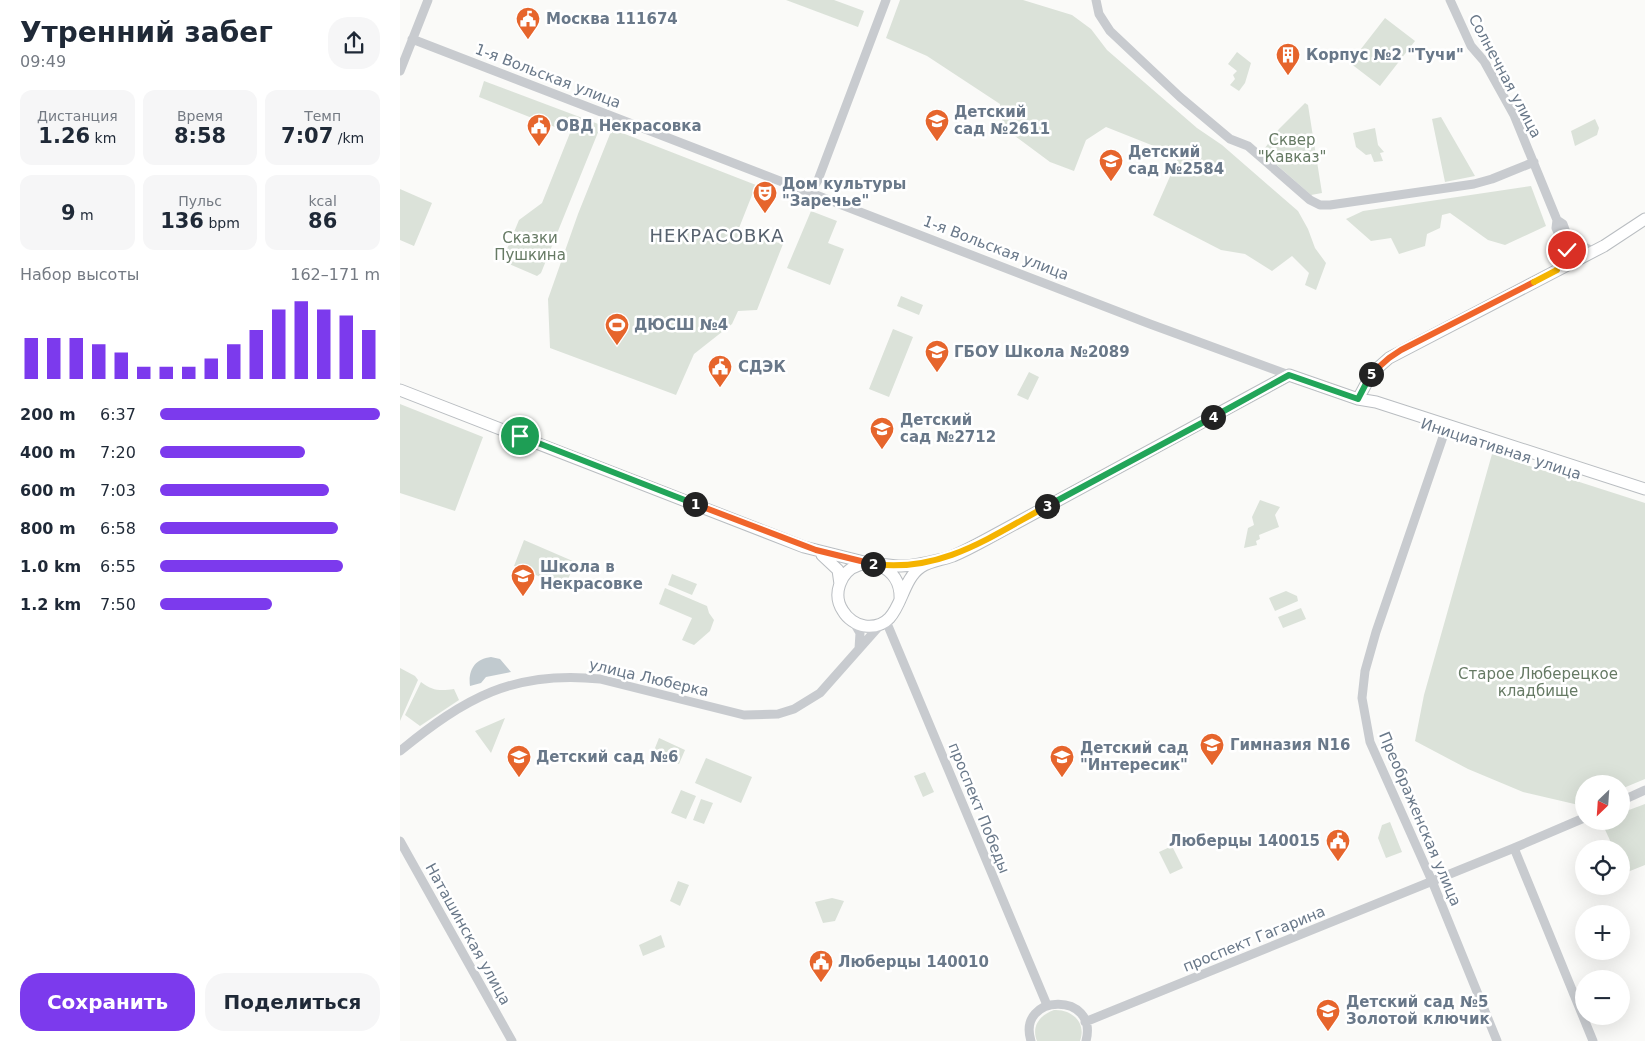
<!DOCTYPE html>
<html lang="ru">
<head>
<meta charset="utf-8">
<style>
  body { margin:0; font-family:"DejaVu Sans",sans-serif; background:#f6f6f7; color:#1f2937; height:100vh; display:flex; flex-direction:column; font-size:19px; white-space:nowrap }
  * { box-sizing:border-box; margin:0 }
  p { font-size:16px; color:#747a83 }
  .icon { flex:none; width:28px; height:28px; fill:none; stroke:currentColor; stroke-width:2; stroke-linecap:round; stroke-linejoin:round }
  .map { position:relative; flex:1; overflow:hidden }
  .panel { display:flex; flex-direction:column; background:#fff; width:400px }
  .panel>* { flex:none }
  .needle { width:32px; rotate:205deg }
  .fabs { position:absolute; left:1175px; top:775px; display:grid; gap:10px }
  .fabs a { display:grid; place-items:center; width:55px; height:55px; border-radius:50%; background:#fff; box-shadow:0 5px 20px #0002; font-size:25px }
  .pin { position:absolute; display:grid; place-items:center; width:42px; height:42px; color:#fff; margin:-21px; border:2px solid #fff; border-radius:50%; box-shadow:0 1px 5px #0007 }
  .km { position:absolute; width:25px; height:25px; margin:-12px; border-radius:50%; background:#222; color:#fff; font-size:14px; line-height:25px; text-align:center }
  .round { display:grid; place-items:center; flex:none; width:52px; height:52px; border-radius:20px; background:#f6f6f7 }
  .head { display:flex; align-items:center; justify-content:space-between; height:85px; padding:0 20px }
  h1 { font-size:28px; font-weight:700; line-height:38px }
  .stats { display:grid; grid-template-columns:repeat(3,1fr); gap:8px; height:85px; padding:5px 20px }
  .stats div { display:grid; align-content:center; border-radius:12px; background:#f6f6f7; text-align:center }
  .stats b { font-size:21px; font-weight:700 }
  .stats small { font-size:14px; font-weight:400 }
  .stats p { font-size:14px }
  .chart { height:140px; padding:10px 20px }
  .chart p { display:flex; justify-content:space-between }
  .chart svg { width:100%; height:90px; margin-top:5px; stroke:#7c3aed; stroke-width:6 }
  .primary-button { display:flex; gap:10px; margin-top:auto; padding:10px 20px }
  .primary-button a { flex:1; height:58px; border-radius:20px; background:#7c3aed; color:#fff; font-size:20px; font-weight:700; line-height:58px; text-align:center }
  .primary-button a+a { background:#f6f6f7; color:#1f2937 }
  ul { padding:0 20px; list-style:none; font-size:16px }
  li { display:grid; grid-template-columns:80px 60px 1fr; align-items:center; height:38px }
  li i { height:12px; border-radius:6px; background:#7c3aed }
  main { display:flex; flex:1; min-height:0 }
  .map>svg:first-child { display:block }
  .green { fill:#dbe2d9 }
  .water { fill:#c1cacf }
  .lines { fill:none; stroke-linecap:round; stroke-linejoin:round }
  .major-casing { stroke:#b9bdc1; stroke-width:13 }
  .minor { stroke:#c8cbcf; stroke-width:9 }
  .major { stroke:#fff; stroke-width:11 }
  .split-1-casing { stroke:#fff; stroke-width:10 }
  .split-2-casing { stroke:#fff; stroke-width:10 }
  .split-3-casing { stroke:#fff; stroke-width:10 }
  .split-4-casing { stroke:#fff; stroke-width:10 }
  .split-5-casing { stroke:#fff; stroke-width:10 }
  .split-6-casing { stroke:#fff; stroke-width:10 }
  .split-7-casing { stroke:#fff; stroke-width:10 }
  .split-1 { stroke:#22a559; stroke-width:6 }
  .split-2 { stroke:#f0652b; stroke-width:6 }
  .split-3 { stroke:#f5b400; stroke-width:6 }
  .split-4 { stroke:#22a559; stroke-width:6 }
  .split-5 { stroke:#22a559; stroke-width:6 }
  .split-6 { stroke:#f0652b; stroke-width:6 }
  .split-7 { stroke:#f5b400; stroke-width:6 }
  .labels { text-anchor:middle; stroke-width:5; stroke-linejoin:round; paint-order:stroke }
  .poi-label { font-size:15px; font-weight:bold; fill:#697889; stroke:#fff; text-anchor:start }
  .street-label { font-size:15px; fill:#697889; stroke:#fff }
  .park-label { font-size:15px; fill:#667a64; stroke:#fff }
  .quarter-label { font-size:18px; letter-spacing:1px; fill:#57626e; stroke:#fff }
</style>
</head>
<body>
<main>
<section class="panel">
<div class="head"><div><h1>Утренний забег</h1><p>09:49</p></div><a class="round"><svg class="icon" aria-label="share" viewBox="0 0 24 24"><path d="M12 15V3M7 8l5-5 5 5M5 13v7h14v-7"/></svg></a></div>
<div class="stats">
<div><p>Дистанция</p><b>1.26<small> km</small></b></div>
<div><p>Время</p><b>8:58</b></div>
<div><p>Темп</p><b>7:07<small> /km</small></b></div>
</div>
<div class="stats">
<div><b>9<small> m</small></b></div>
<div><p>Пульс</p><b>136<small> bpm</small></b></div>
<div><p>kcal</p><b>86</b></div>
</div>
<div class="chart"><p><span>Набор высоты</span>162–171 m</p>
<svg viewBox="0 0 160 44" preserveAspectRatio="none"><path d="M5 44V24M15 44V24M25 44V24M35 44V27M45 44V31M55 44V38M65 44V38M75 44V38M85 44V34M95 44V27M105 44V20M115 44V10M125 44V6M135 44V10M145 44V13M155 44V20"/></svg>
</div>
<ul>
<li><b>200 m</b>6:37<i style="width:100%"></i></li>
<li><b>400 m</b>7:20<i style="width:66%"></i></li>
<li><b>600 m</b>7:03<i style="width:77%"></i></li>
<li><b>800 m</b>6:58<i style="width:81%"></i></li>
<li><b>1.0 km</b>6:55<i style="width:83%"></i></li>
<li><b>1.2 km</b>7:50<i style="width:51%"></i></li>
</ul>
<div class="primary-button"><a>Сохранить</a><a>Поделиться</a></div>
</section>
<div class="map">
<svg width="1245" height="1041" viewBox="0 0 1245 1041">
  <rect width="100%" height="100%" fill="#fafaf8"/>
  <path class="green" d="M 386,0 L 434,0 L 464,11 L 458,27 Z
    M 500,0 L 623,0 L 672,15 L 691,29 L 707,50 L 797,128 L 822,145 L 898,211 L 908,229 L 915,248 L 926,263 L 916,290 L 905,285 L 909,273 L 892,256 L 872,271 L 845,254 L 821,250 L 753,215 L 779,156 L 706,127 L 686,140 L 674,171 L 650,162 L 603,127 L 600,104 L 527,56 L 486,38 Z
    M 985,18 L 1015,41 L 980,86 L 950,63 Z
    M 837,52 L 851,63 L 845,83 L 839,91 L 830,85 L 835,79 L 833,75 L 837,71 L 828,64 Z
    M 84,81 L 201,125 L 141,273 L 137,276 L 102,261 L 119,220 L 142,203 L 170,133 L 79,97 Z
    M 905,103 L 908,105 L 922,193 L 911,195 L 862,152 L 879,129 Z
    M 1041,117 L 1075,176 L 1045,182 L 1032,119 Z
    M 1195,119 L 1199,128 L 1197,135 L 1175,146 L 1171,131 Z
    M 975,128 L 978,145 L 984,152 L 980,153 L 983,161 L 974,162 L 971,154 L 966,155 L 956,147 L 953,133 Z
    M 212,129 L 356,185 L 339,228 L 364,239 L 383,244 L 357,310 L 338,311 L 332,324 L 294,354 L 276,395 L 150,348 L 148,299 L 178,214 Z
    M 1131,186 L 1146,226 L 1105,245 L 1088,240 L 1050,213 L 1042,215 L 1040,228 L 1027,234 L 1025,246 L 999,254 L 991,238 L 971,241 L 946,219 L 963,211 Z
    M 0,189 L 32,203 L 14,246 L 0,240 Z
    M 411,211 L 437,221 L 428,243 L 444,249 L 430,285 L 387,268 Z
    M 501,296 L 523,305 L 519,315 L 497,306 Z
    M 493,329 L 513,337 L 489,397 L 469,389 Z
    M 629,372 L 639,377 L 628,400 L 617,395 Z
    M 0,404 L 83,437 L 55,511 L 0,493 Z
    M 1092,454 L 1245,503 L 1245,779 L 1221,789 L 1221,784 L 1184,784 L 1183,806 L 1123,792 L 1068,769 L 1015,741 L 1024,695 Z
    M 860,500 L 880,507 L 875,515 L 879,527 L 859,535 L 860,539 L 856,541 L 857,545 L 844,548 L 848,528 L 854,525 L 852,517 Z
    M 124,540 L 175,562 L 165,587 L 114,566 Z
    M 272,574 L 297,584 L 292,595 L 268,585 Z
    M 265,588 L 307,606 L 309,613 L 314,620 L 310,631 L 294,645 L 282,640 L 292,618 L 259,604 Z
    M 886,591 L 897,596 L 898,601 L 875,611 L 869,598 Z
    M 901,608 L 906,619 L 883,628 L 878,617 Z
    M 0,668 L 15,676 L 18,680 L 0,721 Z
    M 21,682 C 32,691 41,691 54,689 L 59,700 L 20,726 L 5,715 Z
    M 105,718 L 91,753 L 75,731 Z
    M 259,738 L 285,750 L 279,764 L 253,753 Z
    M 306,758 L 352,777 L 341,803 L 295,783 Z
    M 525,772 L 534,792 L 523,797 L 514,776 Z
    M 281,790 L 296,796 L 286,819 L 271,813 Z
    M 301,799 L 313,803 L 304,824 L 293,820 Z
    M 1245,804 L 1245,865 L 1225,873 L 1221,866 L 1221,849 L 1214,849 L 1201,821 L 1221,821 L 1221,813 Z
    M 990,822 L 1002,852 L 986,858 L 978,838 L 982,825 Z
    M 772,846 L 783,868 L 770,874 L 759,852 Z
    M 278,881 L 289,885 L 280,906 L 270,901 Z
    M 432,898 L 444,901 L 435,921 L 423,923 L 415,902 Z
    M 261,935 L 265,947 L 243,956 L 239,945 Z
    M 654,1010 C 671,1009 687,1022 680,1041 L 637,1041 C 631,1026 640,1015 654,1010 Z"/>
  <path class="water" d="M 91,657 L 100,659 L 111,672 L 86,677 L 81,683 L 70,686 C 68,671 74,659 91,657 Z"/>
  <g class="lines">
    <defs>
      <path id="major" d="M 0,390 L 404,547 L 464,562
        M 958,399 L 972,373 L 989,358 L 1204,246 L 1245,219
        M 422,555 L 438,570 L 440,584
        M 538,560 C 526,563 513,566 501,566 C 487,566 472,561 459,565 C 440,571 432,595 443,611 C 447,618 456,625 465,626 C 503,630 497,583 521,567 C 530,561 542,560 553,556 C 565,551 576,545 587,539 L 889,375 L 958,399 L 976,402 L 1245,489
        M 479,565 C 494,572 501,583 500,600"/>
    </defs>
    <use href="#major" class="major-casing"/>
    <path class="minor" d="M 696,0 L 699,14 L 710,31 L 780,97 L 830,139 L 848,146 L 910,200 L 920,205 L 930,205 L 1074,184 L 1092,179 L 1134,162
      M 1050,0 L 1071,46 L 1084,61 L 1114,115 L 1157,220 L 1156,228 L 1172,262
      M 12,39 L 750,324 L 889,375
      M 0,71 L 28,0
      M 411,192 L 418,180 L 486,0
      M 1157,220 L 1163,224 L 1174,254
      M 1171,241 L 1193,251
      M 1157,270 L 1163,246
      M 1045,431 L 976,632 L 965,671 L 962,698 L 970,742 L 1032,881 L 1097,1041
      M 453,621 L 460,633 L 459,649
      M 486,621 L 647,1005
      M 0,751 C 65,698 113,670 200,679 L 344,715 L 378,714 L 394,709 L 420,693 L 482,623
      M 1221,801 L 1245,790
      M 0,841 L 112,1041
      M 1114,848 L 1184,818
      M 685,1022 L 1114,848 L 1193,1041
      M 631,1041 C 616,993 699,991 686,1041"/>
    <use href="#major" class="major"/>
  </g>
  <g class="lines">
    <defs>
      <path id="split-1" d="M 120,436 L 295,504"/>
      <path id="split-2" d="M 295,504 L 416,550 L 473,564"/>
      <path id="split-3" d="M 473,564 C 541,573 590,537 647,506"/>
      <path id="split-4" d="M 647,506 L 813,417"/>
      <path id="split-5" d="M 813,417 L 889,375 L 958,399 L 971,374"/>
      <path id="split-6" d="M 971,374 L 989,358 L 1001,350 L 1134,282"/>
      <path id="split-7" d="M 1134,282 L 1157,270 L 1163,246 L 1167,250"/>
    </defs>
    <use href="#split-1" class="split-1-casing"/>
    <use href="#split-2" class="split-2-casing"/>
    <use href="#split-3" class="split-3-casing"/>
    <use href="#split-4" class="split-4-casing"/>
    <use href="#split-5" class="split-5-casing"/>
    <use href="#split-6" class="split-6-casing"/>
    <use href="#split-7" class="split-7-casing"/>
    <use href="#split-1" class="split-1"/>
    <use href="#split-2" class="split-2"/>
    <use href="#split-3" class="split-3"/>
    <use href="#split-4" class="split-4"/>
    <use href="#split-5" class="split-5"/>
    <use href="#split-6" class="split-6"/>
    <use href="#split-7" class="split-7"/>
  </g>
  <defs>
    <symbol id="civic-pin" viewBox="-11 -11 22 30"><path d="M0 17L-7.5 6A9.5 9.5 0 1 1 7.5 6Z" fill="#e6652c" stroke="#fff"/><path d="M-.6-6.5H3V-4.5H.6V-3L4-1V1h2V6H-6V1h2V-1L-.6-3ZM-1.2 2.5V6h2.4V2.5Z" fill="#fff"/></symbol>
    <symbol id="building-pin" viewBox="-11 -11 22 30"><path d="M0 17L-7.5 6A9.5 9.5 0 1 1 7.5 6Z" fill="#e6652c" stroke="#fff"/><path d="M-4-6H4V6H1V3H-1V6H-4ZM-2.5-4.3h1.7v1.8h-1.7ZM.8-4.3h1.7v1.8H.8ZM-2.5-1h1.7V.8h-1.7ZM.8-1h1.7V.8H.8Z" fill="#fff"/></symbol>
    <symbol id="school-pin" viewBox="-11 -11 22 30"><path d="M0 17L-7.5 6A9.5 9.5 0 1 1 7.5 6Z" fill="#e6652c" stroke="#fff"/><path d="M0-5L7-2L0 1L-7-2ZM-4 1L0 2.5L4 1V4Q0 6-4 4Z" fill="#fff"/></symbol>
    <symbol id="theatre-pin" viewBox="-11 -11 22 30"><path d="M0 17L-7.5 6A9.5 9.5 0 1 1 7.5 6Z" fill="#e6652c" stroke="#fff"/><path d="M-5-5.5Q0-4 5-5.5V0Q5 5 0 6Q-5 5-5 0ZM-3.3-2.5H-1v1.5H-3.3ZM1-2.5H3.3v1.5H1ZM-2.8 1Q0 5.5 2.8 1Z" fill="#fff"/></symbol>
    <symbol id="stadium-pin" viewBox="-11 -11 22 30"><path d="M0 17L-7.5 6A9.5 9.5 0 1 1 7.5 6Z" fill="#e6652c" stroke="#fff"/><path d="M0-5a6.5 5 0 1 0 0 10a6.5 5 0 1 0 0-10ZM-3.5-1.8h7v3.6h-7Z" fill="#fff"/></symbol>
  </defs>
  <g fill-rule="evenodd">
    <use href="#civic-pin" x="114" y="5" width="28" height="38"/>
    <use href="#building-pin" x="874" y="41" width="28" height="38"/>
    <use href="#school-pin" x="523" y="107" width="28" height="38"/>
    <use href="#civic-pin" x="125" y="112" width="28" height="38"/>
    <use href="#school-pin" x="697" y="147" width="28" height="38"/>
    <use href="#theatre-pin" x="351" y="179" width="28" height="38"/>
    <use href="#stadium-pin" x="203" y="311" width="28" height="38"/>
    <use href="#school-pin" x="523" y="338" width="28" height="38"/>
    <use href="#civic-pin" x="306" y="353" width="28" height="38"/>
    <use href="#school-pin" x="468" y="415" width="28" height="38"/>
    <use href="#school-pin" x="109" y="562" width="28" height="38"/>
    <use href="#school-pin" x="798" y="731" width="28" height="38"/>
    <use href="#school-pin" x="105" y="743" width="28" height="38"/>
    <use href="#school-pin" x="648" y="743" width="28" height="38"/>
    <use href="#civic-pin" x="924" y="827" width="28" height="38"/>
    <use href="#civic-pin" x="407" y="948" width="28" height="38"/>
    <use href="#school-pin" x="914" y="997" width="28" height="38"/>
  </g>
  <g class="labels">
    <g class="poi-label">
      <text x="146" y="24">Москва 111674</text>
      <text x="906" y="60">Корпус №2 "Тучи"</text>
      <text x="554" y="117">Детский<tspan x="554" dy="17">сад №2611</tspan></text>
      <text x="156" y="131">ОВД Некрасовка</text>
      <text x="728" y="157">Детский<tspan x="728" dy="17">сад №2584</tspan></text>
      <text x="382" y="189">Дом культуры<tspan x="382" dy="17">"Заречье"</tspan></text>
      <text x="234" y="330">ДЮСШ №4</text>
      <text x="554" y="357">ГБОУ Школа №2089</text>
      <text x="338" y="372">СДЭК</text>
      <text x="500" y="425">Детский<tspan x="500" dy="17">сад №2712</tspan></text>
      <text x="140" y="572">Школа в<tspan x="140" dy="17">Некрасовке</tspan></text>
      <text x="830" y="750">Гимназия N16</text>
      <text x="680" y="753">Детский сад<tspan x="680" dy="17">"Интересик"</tspan></text>
      <text x="136" y="762">Детский сад №6</text>
      <text x="920" y="846" text-anchor="end">Люберцы 140015</text>
      <text x="438" y="967">Люберцы 140010</text>
      <text x="946" y="1007">Детский сад №5<tspan x="946" dy="17">Золотой ключик</tspan></text>
    </g>
    <g class="street-label">
      <text transform="translate(148 76) rotate(21)" y="5">1-я Вольская улица</text>
      <text transform="translate(1105 76) rotate(62)" y="5">Солнечная улица</text>
      <text transform="translate(596 248) rotate(21)" y="5">1-я Вольская улица</text>
      <text transform="translate(1101 449) rotate(18)" y="5">Инициативная улица</text>
      <text transform="translate(249 678) rotate(13)" y="5">улица Люберка</text>
      <text transform="translate(579 808) rotate(68)" y="5">проспект Победы</text>
      <text transform="translate(1020 819) rotate(67)" y="5">Преображенская улица</text>
      <text transform="translate(68 934) rotate(61)" y="5">Наташинская улица</text>
      <text transform="translate(854 939) rotate(-22)" y="5">проспект Гагарина</text>
    </g>
    <g class="park-label">
      <text x="892" y="145">Сквер<tspan x="892" dy="17">"Кавказ"</tspan></text>
      <text x="130" y="243">Сказки<tspan x="130" dy="17">Пушкина</tspan></text>
      <text x="1138" y="679">Старое Люберецкое<tspan x="1138" dy="17">кладбище</tspan></text>
    </g>
    <g class="quarter-label">
      <text x="317" y="242">НЕКРАСОВКА</text>
    </g>
  </g>
</svg>
<div class="fabs">
<a><svg class="needle" viewBox="-14 -14 28 28"><path d="M0-13l5 13h-10z" fill="#e53935"/><path d="M0 13l5-13h-10z" fill="#747a83"/></svg></a>
<a><svg class="icon" aria-label="locate" viewBox="0 0 24 24"><circle cx="12" cy="12" r="6"/><path d="M12 2v4M12 18v4M2 12h4M18 12h4"/></svg></a>
<a>+</a>
<a>−</a>
</div>
<div class="pin" style="left:120px;top:436px;background:#1e9e55"><svg class="icon" aria-label="arrive" viewBox="0 0 24 24"><path d="M6 21V4h12l-3 4 3 4H6"/></svg></div>
<div class="pin" style="left:1167px;top:250px;background:#d93025"><svg class="icon" aria-label="check" viewBox="0 0 24 24"><path d="M5 12l5 5 9-10"/></svg></div>
<b class="km" style="left:295px;top:504px">1</b>
<b class="km" style="left:473px;top:564px">2</b>
<b class="km" style="left:647px;top:506px">3</b>
<b class="km" style="left:813px;top:417px">4</b>
<b class="km" style="left:971px;top:374px">5</b>
</div>
</main>
</body>
</html>
